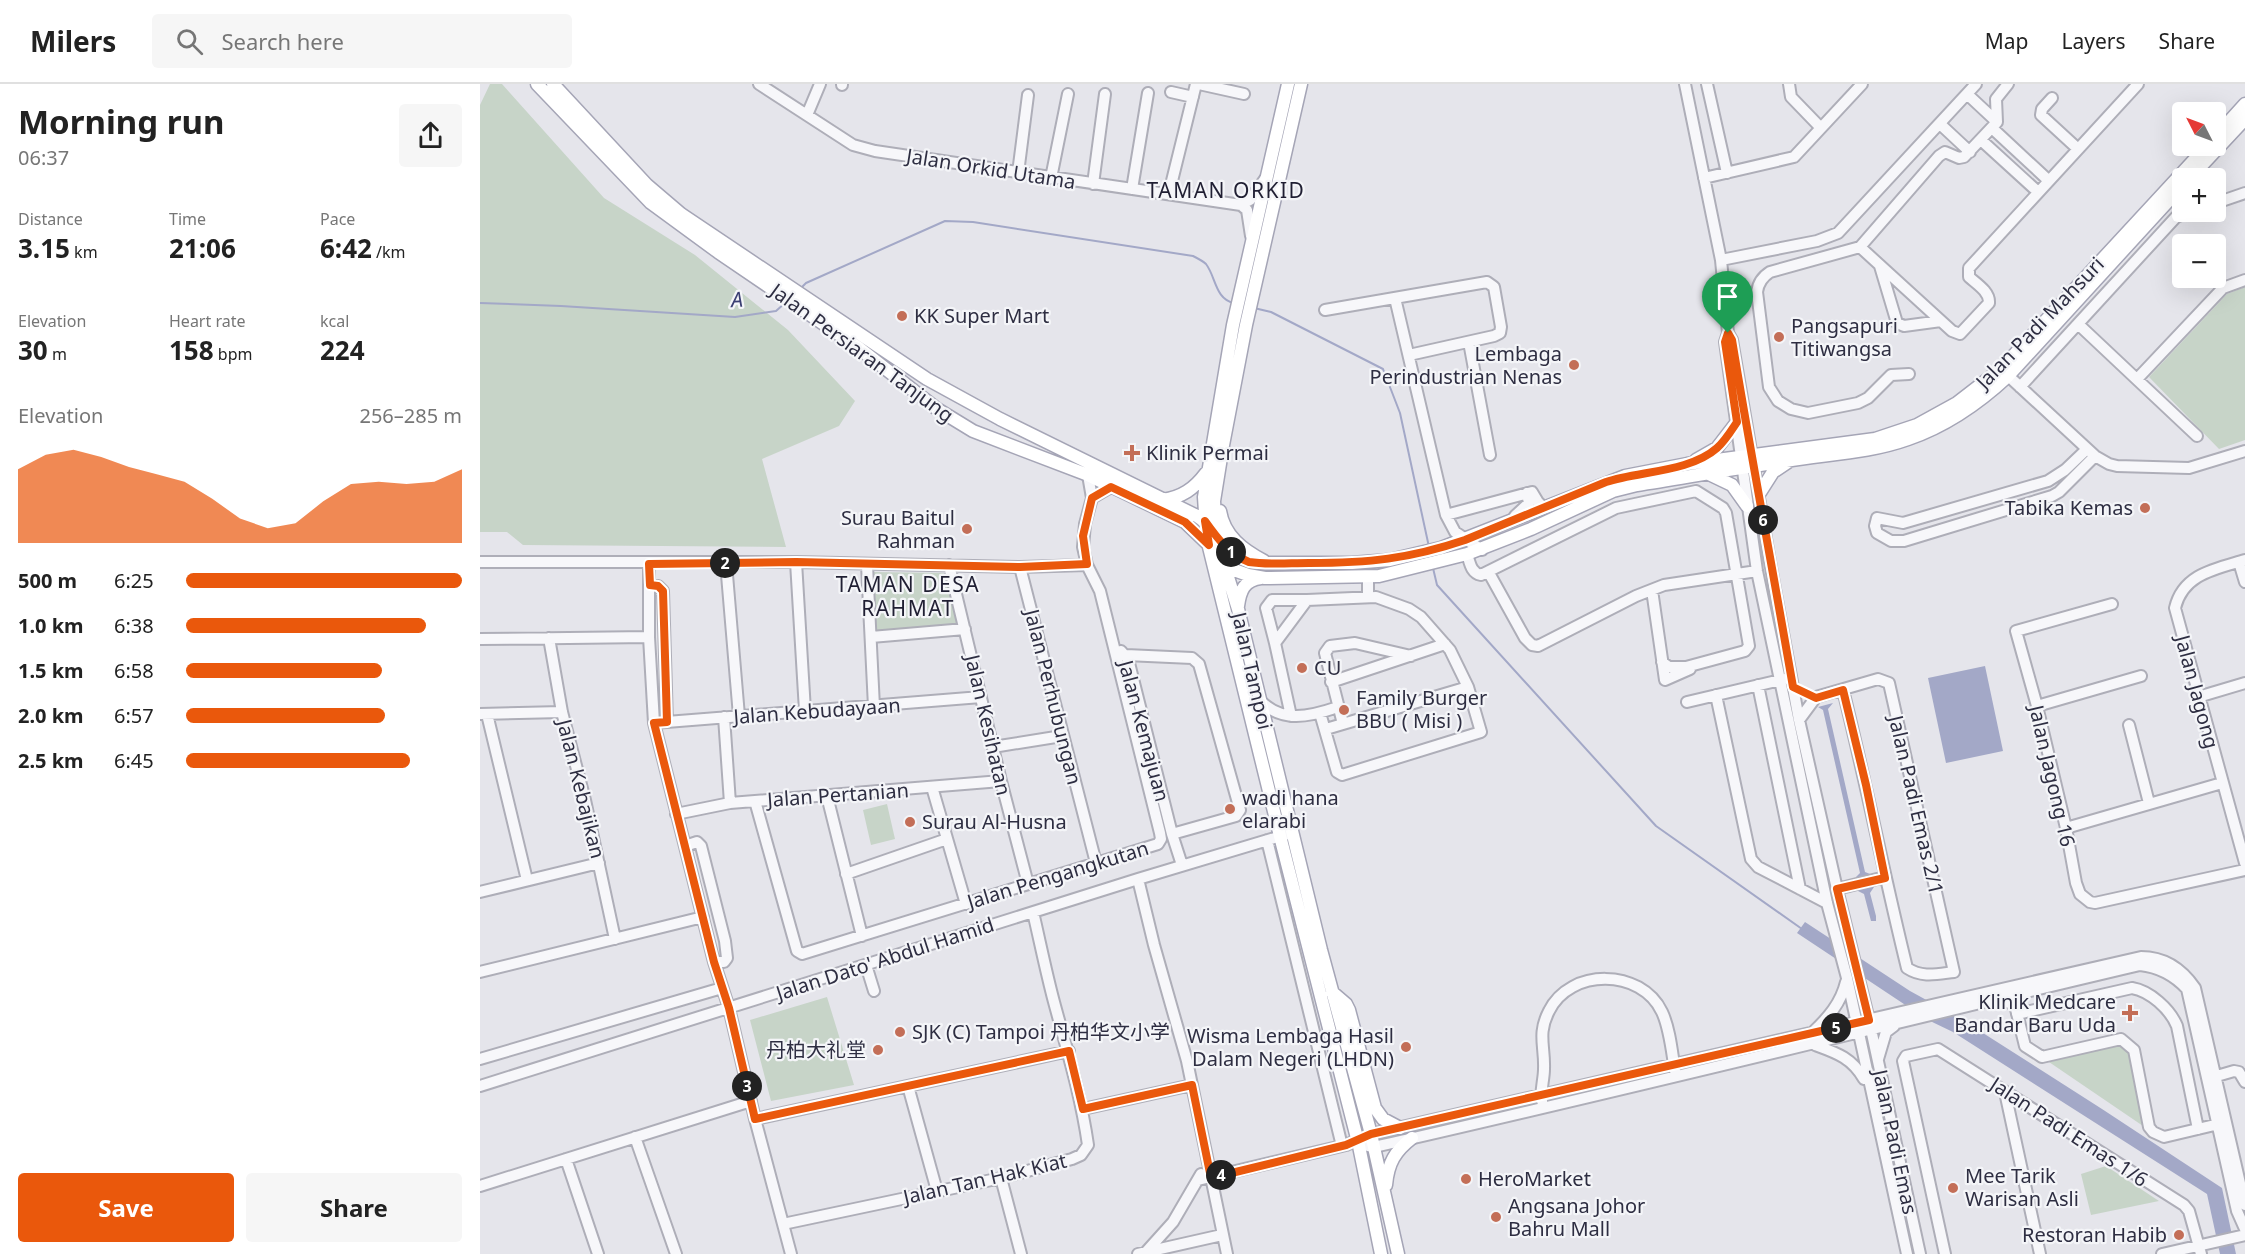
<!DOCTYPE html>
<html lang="en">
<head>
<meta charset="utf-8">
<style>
  body { margin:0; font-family:"Noto Sans","Noto Sans SC",sans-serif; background:#f6f6f6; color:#222; height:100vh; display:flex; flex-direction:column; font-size:22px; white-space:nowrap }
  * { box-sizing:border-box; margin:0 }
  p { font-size:20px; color:#767676 }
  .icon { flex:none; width:33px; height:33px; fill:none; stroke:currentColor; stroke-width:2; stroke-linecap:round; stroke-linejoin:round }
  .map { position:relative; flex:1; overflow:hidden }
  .details { display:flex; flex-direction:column; background:#fff; width:480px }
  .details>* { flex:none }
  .needle { width:39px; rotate:312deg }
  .fabs { position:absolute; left:1692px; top:18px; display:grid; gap:12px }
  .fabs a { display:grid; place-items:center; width:54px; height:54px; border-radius:6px; background:#fff; box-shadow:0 6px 24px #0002; font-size:30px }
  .pin { position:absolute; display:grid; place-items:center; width:51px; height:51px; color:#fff; margin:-62px -26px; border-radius:50% 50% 50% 0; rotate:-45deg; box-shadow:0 0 6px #0007 }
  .pin .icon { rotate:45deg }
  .km { position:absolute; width:30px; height:30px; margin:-15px; border-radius:50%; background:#222; color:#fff; font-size:16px; line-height:30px; text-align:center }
  .round { display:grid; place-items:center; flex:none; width:63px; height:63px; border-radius:6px; background:#f6f6f6 }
  .headline { display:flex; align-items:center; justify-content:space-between; height:102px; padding:0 18px }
  h1 { font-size:33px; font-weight:700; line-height:45px }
  .figures { display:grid; grid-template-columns:repeat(3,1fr); gap:9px; height:102px; padding:6px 18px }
  .figures div { display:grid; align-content:center }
  .figures b { font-size:26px; font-weight:700 }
  .figures small { font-size:16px; font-weight:400 }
  .figures p { font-size:16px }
  .chart { height:168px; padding:12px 18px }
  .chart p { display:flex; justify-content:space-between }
  .chart svg { width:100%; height:108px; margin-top:6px; fill:#ea580c; opacity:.7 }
  .button { display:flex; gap:12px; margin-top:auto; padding:12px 18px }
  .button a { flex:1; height:69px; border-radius:6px; background:#ea580c; color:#fff; font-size:24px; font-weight:700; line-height:69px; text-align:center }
  .button a+a { background:#f6f6f6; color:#222 }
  ul { padding:0 18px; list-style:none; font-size:20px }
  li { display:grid; grid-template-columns:96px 72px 1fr; align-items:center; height:45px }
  li i { height:15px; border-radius:8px; background:#ea580c }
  header { display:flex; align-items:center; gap:36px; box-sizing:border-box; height:84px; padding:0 30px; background:#fff; border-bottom:2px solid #e0e0e0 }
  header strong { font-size:28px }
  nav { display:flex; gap:33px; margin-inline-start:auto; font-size:21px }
  .search { width:420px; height:54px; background:#f6f6f6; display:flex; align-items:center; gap:15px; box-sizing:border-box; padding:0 21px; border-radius:6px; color:#767676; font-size:22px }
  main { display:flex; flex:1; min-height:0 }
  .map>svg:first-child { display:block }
  .green { fill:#c7d4c8 }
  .water { fill:#a3a8c7 }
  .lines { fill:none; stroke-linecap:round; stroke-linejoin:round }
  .stream { stroke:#a3a8c7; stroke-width:2 }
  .minor-casing { stroke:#aeaeb8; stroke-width:14 }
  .major-casing { stroke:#a5a5b6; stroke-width:15 }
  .minor { stroke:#f7f7fa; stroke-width:10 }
  .major { stroke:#fff; stroke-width:12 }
  .route-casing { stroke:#fff; stroke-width:12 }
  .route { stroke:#ea580c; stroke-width:8 }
  .poi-dot { fill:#c36e57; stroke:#f4f5f8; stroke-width:2 }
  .labels { text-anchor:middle; stroke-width:4.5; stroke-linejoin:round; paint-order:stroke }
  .street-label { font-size:20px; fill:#2e2e42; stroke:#f4f5f8 }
  .poi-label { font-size:20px; fill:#2e2e42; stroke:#f4f5f8; text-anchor:start }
  .neighbourhood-label { font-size:21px; letter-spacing:1.5px; fill:#201f33; stroke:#f4f5f8 }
  .water-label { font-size:21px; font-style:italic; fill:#3b3f73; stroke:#f4f5f8 }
</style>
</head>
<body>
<header>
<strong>Milers</strong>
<div class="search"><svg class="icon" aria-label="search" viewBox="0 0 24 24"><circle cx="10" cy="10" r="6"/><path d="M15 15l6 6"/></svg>Search here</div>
<nav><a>Map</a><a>Layers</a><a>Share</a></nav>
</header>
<main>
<section class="details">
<div class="headline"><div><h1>Morning run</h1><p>06:37</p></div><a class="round"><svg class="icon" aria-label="share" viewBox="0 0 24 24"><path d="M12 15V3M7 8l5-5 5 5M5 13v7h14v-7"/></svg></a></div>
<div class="figures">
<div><p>Distance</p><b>3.15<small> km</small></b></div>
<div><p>Time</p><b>21:06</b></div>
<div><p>Pace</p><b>6:42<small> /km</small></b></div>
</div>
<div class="figures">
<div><p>Elevation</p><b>30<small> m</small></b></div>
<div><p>Heart rate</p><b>158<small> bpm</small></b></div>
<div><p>kcal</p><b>224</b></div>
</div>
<div class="chart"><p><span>Elevation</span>256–285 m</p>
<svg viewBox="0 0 160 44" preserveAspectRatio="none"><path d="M0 44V14L10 8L20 6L30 9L40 13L50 16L60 19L70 26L80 34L90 38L100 36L110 27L120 20L130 19L140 20L150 19L160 14V44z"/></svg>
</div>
<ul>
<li><b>500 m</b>6:25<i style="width:100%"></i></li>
<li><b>1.0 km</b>6:38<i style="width:87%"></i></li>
<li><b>1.5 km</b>6:58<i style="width:71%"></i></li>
<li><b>2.0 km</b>6:57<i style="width:72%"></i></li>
<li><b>2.5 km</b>6:45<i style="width:81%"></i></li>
</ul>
<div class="button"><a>Save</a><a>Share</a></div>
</section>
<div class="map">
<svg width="1765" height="1170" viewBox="0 0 1765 1170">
  <rect width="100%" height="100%" fill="#e5e5eb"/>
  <path class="green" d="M 10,0 L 22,0 L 124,114 L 215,171 L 308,246 L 375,317 L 359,342 L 282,375 L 306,463 L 43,461 L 27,448 L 0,448 L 0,21 Z
    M 1765,203 L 1765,356 L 1739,365 L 1669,293 L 1747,210 Z
    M 392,488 L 465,489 L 477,541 L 394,547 Z
    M 407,720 L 415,755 L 391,761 L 383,726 Z
    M 347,913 L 374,1001 L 291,1017 L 270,936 Z
    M 1640,961 L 1648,966 L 1666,1044 L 1569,978 Z
    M 1626,1082 L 1679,1117 L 1611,1131 L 1601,1090 Z"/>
  <path class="water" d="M 1505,582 L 1523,667 L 1466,679 L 1448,594 Z
    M 1353,619 L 1348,625 L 1385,788 L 1390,790 L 1394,803 L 1390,809 L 1396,832 L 1396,837 L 1391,837 L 1384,810 L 1378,807 L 1376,793 L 1380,789 L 1343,626 L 1338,623 Z
    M 1325,838 L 1430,907 L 1481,935 L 1622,1025 L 1742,1104 L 1756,1170 L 1740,1170 L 1727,1110 L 1473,948 L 1448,936 L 1317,849 Z"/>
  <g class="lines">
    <path class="stream" d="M 320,205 L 326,199 L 465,137 L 493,138 L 713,172 C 717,174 723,177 726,180 C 736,193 735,215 754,219
      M 0,219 L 81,222 L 255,233 L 296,227 L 305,219
      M 774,224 L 791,228 L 903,285 L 920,329 L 949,463
      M 953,484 L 957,501 L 1176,742 L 1322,845"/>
    <defs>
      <path id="minor" d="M 279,0 L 373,61 L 395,67 L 761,121 L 767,126 L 771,152
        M 719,0 L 764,10
        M 1205,0 L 1241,176 L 1248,249 L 1252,256 L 1290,478 L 1319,636 L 1357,805 L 1389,936 L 1440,1170
        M 1227,0 L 1247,89
        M 1309,0 L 1311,13 L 1341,44
        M 362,1 L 362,0
        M 691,8 L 713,13
        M 1487,10 L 1517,38
        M 1572,14 L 1562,25 L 1561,31 L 1598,65
        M 327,31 L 340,0
        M 1460,40 L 1490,68
        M 1512,44 L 1568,96
        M 1501,56 L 1558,108
        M 538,89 L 548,11
        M 571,94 L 588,10
        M 1224,94 L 1314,73 L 1382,0
        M 613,100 L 625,10
        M 652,105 L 668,9
        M 689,109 L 716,0
        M 1736,119 L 1765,109
        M 761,121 L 770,116 L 785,95
        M 1380,163 L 1472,247 L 1480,250 L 1509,219 C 1510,208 1497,200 1489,193 L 1489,184 L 1658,0
        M 1241,176 L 1337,157 L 1358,149 L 1496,0
        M 1400,182 L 1417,239 L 1424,242 L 1461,237
        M 915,214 L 966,431 L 975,448 L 1002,466
        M 845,226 L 1007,198 L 1014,203 L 1021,243 L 1020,249 L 1014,252 L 929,271
        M 1598,240 L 1717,352
        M 1248,249 L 1245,258 L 1277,487 L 1347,819 L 1367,894 L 1427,1170
        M 989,258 L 1010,371
        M 1523,287 L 1615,372 L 1629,380 L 1637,382 L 1709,384 L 1765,367
        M 1429,290 L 1411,291 L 1388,314 L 1378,319 L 1328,329 L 1311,325 L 1298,317 L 1289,303 L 1277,208 C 1278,200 1282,193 1290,188 L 1380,163 L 1459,72 L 1465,68 L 1479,74 L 1484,73 L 1517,38 L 1516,15 L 1528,0
        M 1658,294 L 1743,204 L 1765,196
        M 1540,303 L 1696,133 L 1709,128
        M 1607,365 L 1585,386 L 1568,397 L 1423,439 L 1397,434 L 1395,442 L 1397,449 L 1411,457 L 1424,457 L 1572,412 L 1579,408 L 1615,372
        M 612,414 L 631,403
        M 966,431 L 1052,408 L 1058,418 L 1064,424
        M 1035,432 L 1049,419 L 1047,409
        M 987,470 C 990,479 991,489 1001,491 L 1136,424 L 1216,407 L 1243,424 L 1246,429 L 1269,562 L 1265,567 L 1206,583 L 1189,583 L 1182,578
        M 1765,476 C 1735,485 1703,490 1695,524 L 1765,779
        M 0,478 L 316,478 L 540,483 L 607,481
        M 316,478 L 325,627
        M 1759,478 L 1765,498
        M 246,479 L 259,632
        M 169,480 L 169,553 L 174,639 L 234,878 L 249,924 L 275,1035 L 311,1170
        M 387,481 L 394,623
        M 469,481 L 521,697 L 548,800
        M 540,483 L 616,779
        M 1009,489 L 1045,554 L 1052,561 L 1058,562 L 1156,512 L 1184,501 L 1277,487
        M 169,501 L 178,502 L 183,507 L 187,638
        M 1172,506 L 1185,596 L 1210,585
        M 888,513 L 888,492
        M 1632,520 L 1536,547 L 1557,622 L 1586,744 L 1596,799 L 1600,810 L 1610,818 L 1615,819 L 1765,786
        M 391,553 L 485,545
        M 69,554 L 82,628 L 105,716 L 135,855
        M 0,555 L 169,553
        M 795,559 L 786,524 L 792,516 L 827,516
        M 641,567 L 648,575 L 692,750 L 702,781
        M 646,571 L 712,574 L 719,580 L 760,726 L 756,732 L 692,750
        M 851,598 L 965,560
        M 1278,601 L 1320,805
        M 1236,611 L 1271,775 L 1278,783 L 1347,819
        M 1718,613 L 1765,599
        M 778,614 C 800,640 829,633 858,623
        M 1207,618 L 1305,595
        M 1557,622 L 1661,592
        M 0,630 L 82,628
        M 7,630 L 47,796
        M 811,632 L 795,559 L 827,516 L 896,513 L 929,525 L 941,533 L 970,566 L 988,603 L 1001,648 L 862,691 L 857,688 L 840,629
        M 244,633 L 250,719
        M 1319,636 L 1336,613 L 1398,595 L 1409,599 L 1474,888 C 1457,890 1442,894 1427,884 C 1404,791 1386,698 1363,606
        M 174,639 L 501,613
        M 863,640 L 845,569 L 850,562 L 875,559 L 931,572
        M 1649,641 L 1669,719
        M 846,645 L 988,603
        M 513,663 L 582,652
        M 452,703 L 486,820
        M 347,712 L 382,852
        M 275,717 L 317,867 L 322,870 L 678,760 L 681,755 L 680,749 L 620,507 L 607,481 L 603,463 L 605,440 L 612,414 L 608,391
        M 196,730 L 250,719 L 521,697
        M 1586,744 L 1742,699
        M 787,756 L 862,1062
        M 205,762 L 217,758 L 221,762 L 245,857 L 247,874 L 244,878 L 234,878
        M 366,790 L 467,755
        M 658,795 L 674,861 L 707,977 L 747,1170
        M 1357,805 L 1405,793
        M 0,808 L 119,779
        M 386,881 L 394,907
        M 0,888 L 223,833
        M 1520,915 L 1535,921 L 1545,962 L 1562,973 L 1641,955 L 1654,966 L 1669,1043 L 1673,1048 L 1684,1053 L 1743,1039
        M 1537,930 L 1652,904 C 1670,907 1690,925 1697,942 L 1718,1045
        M 1332,949 C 1348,934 1361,919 1366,898
        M 1335,961 C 1357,969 1372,974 1384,995
        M 0,975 L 242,904
        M 1398,975 L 1406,948 L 1414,942
        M 1730,994 L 1754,987 L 1759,988 L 1765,998
        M 0,1002 L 658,795 L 808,750
        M 428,1002 L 457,1107
        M 1525,1008 L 1560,1170
        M 1062,1017 C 1060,1006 1064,996 1064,985 C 1065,962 1057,950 1069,927 C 1090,884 1161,884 1182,928 C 1190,945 1192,969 1195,987
        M 603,1025 L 712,1001
        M 275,1035 L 589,967
        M 155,1053 L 196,1170
        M 888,1062 L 894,1063 C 1150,1005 1405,941 1660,881 C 1679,883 1694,891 1707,905 L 1757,1127 L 1765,1145
        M 86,1075 L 118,1170
        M 521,1094 L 541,1170
        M 718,1096 L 866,1061 L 891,1050 L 1661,873 C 1685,873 1702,885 1715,904 L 1765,1121
        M 0,1102 L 271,1017
        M 303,1140 L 521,1094 L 592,1075 L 601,1071 L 608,1061 C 601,1012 587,966 574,918 C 566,888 560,858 553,828
        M 666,1168 L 693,1138 L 721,1090
        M 658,1170 L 742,1151
        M 1465,1170 L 1423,977 L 1426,972 L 1458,965 L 1704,1121 L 1709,1127 L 1721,1170
        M 1682,1170 L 1765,1151"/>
      <path id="major" d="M 57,0 L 171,119 L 238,168 L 379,264 L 457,325 L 493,347 L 608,391 L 705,438 L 729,461 L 744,480 L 754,486 L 768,491 L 785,494 L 899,492 L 987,470 L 1051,445 L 1133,407 L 1157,401 C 1207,393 1257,384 1306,377 C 1347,370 1389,369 1428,355 C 1466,342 1499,319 1528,292 L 1702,102
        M 73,0 L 167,101 L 201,130 L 447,295 L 520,335 L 717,432 C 742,447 742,475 778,479 L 872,479 L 910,476 L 961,464 L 1145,392 L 1207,380 L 1395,355 L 1437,341 L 1477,319 L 1521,285 L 1727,62
        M 1736,52 L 1765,20
        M 1710,94 L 1765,35
        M 1216,376 L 1237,364 L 1257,338
        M 1229,390 L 1252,401 L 1267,422
        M 1279,410 L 1293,388 L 1308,378
        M 683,416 C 702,413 714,405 726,389
        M 740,427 C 744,452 763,466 784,477
        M 726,443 L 724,413 L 753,241 L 808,0
        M 736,452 L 734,417 L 743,361 L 766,241 L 821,0
        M 729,463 L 800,752 L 879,1062 L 901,1170
        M 743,477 L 758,525 L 841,866 L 891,1050 L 918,1170
        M 758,522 C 760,507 764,496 781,494
        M 852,908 L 866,920 L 869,926 L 895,1024 L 903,1035 L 920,1044
        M 906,1101 C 908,1079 915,1067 932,1054"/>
    </defs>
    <use href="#minor" class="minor-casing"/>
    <use href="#major" class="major-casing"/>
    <use href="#minor" class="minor"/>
    <use href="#major" class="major"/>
  </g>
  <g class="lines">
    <defs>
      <path id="route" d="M 1248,249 L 1252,256 C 1271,372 1293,487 1313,603 L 1336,614 L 1363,606 L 1386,701 L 1405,794 L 1357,805 L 1389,936 L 891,1050 L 866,1061 L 731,1094 L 712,1001 L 603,1025 L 589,967 L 275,1035 L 249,924 L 234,878 L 174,639 L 187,638 L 183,507 L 178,502 L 170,501 L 169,480 L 316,478 L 540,483 L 607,480 L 603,452 L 612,414 L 631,403 L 705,438 L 729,461 L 725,437 C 737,454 749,470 769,478 C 789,481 809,479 829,479 C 888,479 929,475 985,456 L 1126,398 C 1160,387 1210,388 1237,364 C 1245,357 1251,347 1257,338 L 1245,258 Z"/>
    </defs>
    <use href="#route" class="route-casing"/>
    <use href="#route" class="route"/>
  </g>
  <g class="poi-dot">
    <circle cx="422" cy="232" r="6"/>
    <circle cx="1299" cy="253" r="6"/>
    <circle cx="1094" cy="281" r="6"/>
    <path d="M649 360h6v6h6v6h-6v6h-6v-6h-6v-6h6z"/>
    <circle cx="1665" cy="424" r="6"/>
    <circle cx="487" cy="445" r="6"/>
    <circle cx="822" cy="584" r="6"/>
    <circle cx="864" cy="626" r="6"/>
    <circle cx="750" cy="725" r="6"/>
    <circle cx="430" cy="738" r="6"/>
    <path d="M1647 920h6v6h6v6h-6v6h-6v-6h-6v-6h6z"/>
    <circle cx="420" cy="948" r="6"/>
    <circle cx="926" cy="963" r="6"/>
    <circle cx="398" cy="966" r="6"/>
    <circle cx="986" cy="1095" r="6"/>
    <circle cx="1473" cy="1104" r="6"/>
    <circle cx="1016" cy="1133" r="6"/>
    <circle cx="1699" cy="1151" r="6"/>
  </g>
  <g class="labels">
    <g class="street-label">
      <text transform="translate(511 85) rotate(9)" y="7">Jalan Orkid Utama</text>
      <text transform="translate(1560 239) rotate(-46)" y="7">Jalan Padi Mahsuri</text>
      <text transform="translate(382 269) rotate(36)" y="7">Jalan Persiaran Tanjung</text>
      <text transform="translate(772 587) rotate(77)" y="7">Jalan Tampoi</text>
      <text transform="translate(1717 608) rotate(75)" y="7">Jalan Jagong</text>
      <text transform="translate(573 613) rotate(76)" y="7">Jalan Perhubungan</text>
      <text transform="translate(337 627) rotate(-4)" y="7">Jalan Kebudayaan</text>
      <text transform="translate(508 641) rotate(77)" y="7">Jalan Kesihatan</text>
      <text transform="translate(664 647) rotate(75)" y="7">Jalan Kemajuan</text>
      <text transform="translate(1572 692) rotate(77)" y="7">Jalan Jagong 16</text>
      <text transform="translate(101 705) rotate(76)" y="7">Jalan Kebajikan</text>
      <text transform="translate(358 711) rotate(-4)" y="7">Jalan Pertanian</text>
      <text transform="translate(1436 721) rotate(77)" y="7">Jalan Padi Emas 2/1</text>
      <text transform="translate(578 791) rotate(-17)" y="7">Jalan Pengangkutan</text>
      <text transform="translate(405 875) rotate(-18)" y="7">Jalan Dato' Abdul Hamid</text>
      <text transform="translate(1589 1048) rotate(33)" y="7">Jalan Padi Emas 1/6</text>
      <text transform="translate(1415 1058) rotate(78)" y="7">Jalan Padi Emas</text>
      <text transform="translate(505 1095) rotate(-13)" y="7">Jalan Tan Hak Kiat</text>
    </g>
    <g class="poi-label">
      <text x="434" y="239">KK Super Mart</text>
      <text x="1311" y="249">Pangsapuri<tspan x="1311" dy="23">Titiwangsa</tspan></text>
      <text x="1082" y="277" text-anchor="end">Lembaga<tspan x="1082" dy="23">Perindustrian Nenas</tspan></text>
      <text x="666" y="376">Klinik Permai</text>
      <text x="1653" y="431" text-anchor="end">Tabika Kemas</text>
      <text x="475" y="441" text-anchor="end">Surau Baitul<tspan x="475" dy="23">Rahman</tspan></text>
      <text x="834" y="591">CU</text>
      <text x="876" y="621">Family Burger<tspan x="876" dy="23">BBU ( Misi )</tspan></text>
      <text x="762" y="721">wadi hana<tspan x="762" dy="23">elarabi</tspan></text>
      <text x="442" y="745">Surau Al-Husna</text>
      <text x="1636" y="925" text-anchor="end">Klinik Medcare<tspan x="1636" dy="23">Bandar Baru Uda</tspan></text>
      <text x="432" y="955">SJK (C) Tampoi 丹柏华文小学</text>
      <text x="914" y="959" text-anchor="end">Wisma Lembaga Hasil<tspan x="914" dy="23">Dalam Negeri (LHDN)</tspan></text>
      <text x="386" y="973" text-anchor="end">丹柏大礼堂</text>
      <text x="1485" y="1099">Mee Tarik<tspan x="1485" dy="23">Warisan Asli</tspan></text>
      <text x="998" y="1102">HeroMarket</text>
      <text x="1028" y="1129">Angsana Johor<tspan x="1028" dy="23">Bahru Mall</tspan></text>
      <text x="1687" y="1158" text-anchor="end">Restoran Habib</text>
    </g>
    <g class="neighbourhood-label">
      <text x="746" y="114">TAMAN ORKID</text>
      <text x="428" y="508">TAMAN DESA<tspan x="428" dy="24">RAHMAT</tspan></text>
    </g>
    <g class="water-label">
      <text transform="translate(257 216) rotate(-3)" y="7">A</text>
    </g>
  </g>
</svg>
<div class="fabs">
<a><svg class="needle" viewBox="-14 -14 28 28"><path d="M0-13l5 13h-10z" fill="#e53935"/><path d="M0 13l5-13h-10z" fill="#767676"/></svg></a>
<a>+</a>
<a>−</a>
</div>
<div class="pin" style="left:1248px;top:249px;background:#1e9e55"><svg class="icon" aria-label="arrive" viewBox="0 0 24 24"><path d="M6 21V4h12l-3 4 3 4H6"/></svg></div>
<b class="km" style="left:751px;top:468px">1</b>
<b class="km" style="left:245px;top:479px">2</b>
<b class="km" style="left:267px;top:1002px">3</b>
<b class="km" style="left:741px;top:1091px">4</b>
<b class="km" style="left:1356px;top:944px">5</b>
<b class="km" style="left:1283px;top:436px">6</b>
</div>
</main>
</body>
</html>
